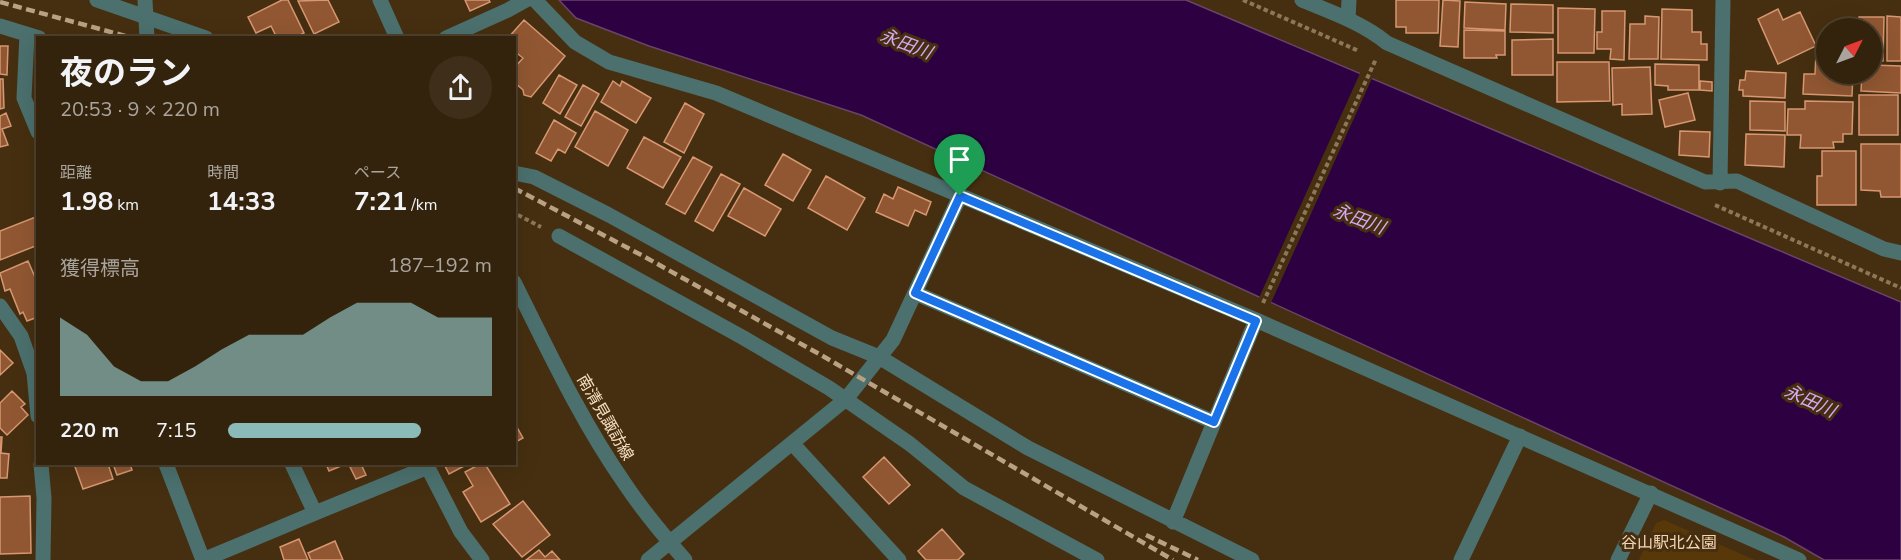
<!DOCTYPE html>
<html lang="ja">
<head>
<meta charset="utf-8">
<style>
  body { margin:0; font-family:"Nunito Sans","Noto Sans JP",sans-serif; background:#3f2f1a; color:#f1f3f6; height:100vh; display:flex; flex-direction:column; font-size:22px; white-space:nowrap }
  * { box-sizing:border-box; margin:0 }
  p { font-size:20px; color:#a9a49d }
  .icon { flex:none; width:33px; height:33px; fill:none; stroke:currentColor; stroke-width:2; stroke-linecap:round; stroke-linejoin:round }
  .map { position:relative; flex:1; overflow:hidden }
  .panel { position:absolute; left:36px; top:36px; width:480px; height:429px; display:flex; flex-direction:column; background:#34230c; border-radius:0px; box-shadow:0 6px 24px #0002,0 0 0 2px #4e402d }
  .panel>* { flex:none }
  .needle { width:39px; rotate:48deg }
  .tools { position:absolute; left:1816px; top:18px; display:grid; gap:12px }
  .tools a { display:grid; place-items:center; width:66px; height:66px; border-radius:50%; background:#34230c; box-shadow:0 6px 24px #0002,0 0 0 2px #4e402d; font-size:30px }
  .pin { position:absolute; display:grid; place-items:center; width:51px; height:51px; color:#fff; margin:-62px -26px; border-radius:50% 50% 50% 0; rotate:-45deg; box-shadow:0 0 6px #0007 }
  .pin .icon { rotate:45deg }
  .round { display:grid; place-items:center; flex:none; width:63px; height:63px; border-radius:32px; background:#3f2f1a }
  .head { display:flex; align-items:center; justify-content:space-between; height:102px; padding:0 24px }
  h1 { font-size:33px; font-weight:700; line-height:45px }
  .figures { display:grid; grid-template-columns:repeat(3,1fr); gap:9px; height:102px; padding:6px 24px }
  .figures div { display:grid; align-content:center }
  .figures b { font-size:26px; font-weight:700 }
  .figures small { font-size:16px; font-weight:400 }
  .figures p { font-size:16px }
  .chart { height:168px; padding:12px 24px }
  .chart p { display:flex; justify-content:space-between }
  .chart svg { width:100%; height:108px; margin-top:6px; fill:#8bbbb9; opacity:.7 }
  ul { padding:0 24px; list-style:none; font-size:20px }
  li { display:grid; grid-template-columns:96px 72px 1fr; align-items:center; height:45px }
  li i { height:15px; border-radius:8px; background:#8bbbb9 }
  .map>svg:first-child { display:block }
  .green { fill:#583808 }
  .water { fill:#2d0041; stroke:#6a4368; stroke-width:1.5 }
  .pier { fill:#462f10 }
  .building { fill:#915732; stroke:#d79771; stroke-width:1.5 }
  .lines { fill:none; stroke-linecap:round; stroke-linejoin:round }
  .path { stroke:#8e7658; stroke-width:4; stroke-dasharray:4.5 3; stroke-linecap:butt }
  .minor { stroke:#4b706d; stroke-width:15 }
  .tertiary { stroke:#4b706d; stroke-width:15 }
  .rail { stroke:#b9a183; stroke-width:4.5; stroke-dasharray:9 4.5; stroke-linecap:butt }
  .route-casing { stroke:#fff; stroke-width:12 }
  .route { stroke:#1a73e8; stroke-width:8 }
  .labels { text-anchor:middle; stroke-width:6; stroke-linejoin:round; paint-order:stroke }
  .street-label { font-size:16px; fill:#f8dfc2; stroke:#462f10 }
  .park-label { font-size:16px; fill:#f5d7b4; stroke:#462f10 }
  .water-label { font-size:18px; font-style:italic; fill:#d6a9f4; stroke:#462f10 }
</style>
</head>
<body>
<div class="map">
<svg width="1901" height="560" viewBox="0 0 1901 560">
  <rect width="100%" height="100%" fill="#462f10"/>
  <path class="green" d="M 1664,520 L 1755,560 L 1639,560 L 1656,523 Z"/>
  <path class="water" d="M 559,0 L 1186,0 L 1901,302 L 1901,560 L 1824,560 L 1784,537 L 861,115 L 649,46 L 576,18 Z"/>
  <path class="pier" d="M 1361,71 L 1373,76 L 1270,305 L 1258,300 Z"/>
  <path class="building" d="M 282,0 L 288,0 L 304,33 L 294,38 L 277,38 L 271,26 L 256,33 L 248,17 Z
    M 328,0 L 339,22 L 314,34 L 298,1 Z
    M 465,0 L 489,0 L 490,2 L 470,11 Z
    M 1396,0 L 1439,0 L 1438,33 L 1406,33 L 1406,27 L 1396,27 Z
    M 1443,0 L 1460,1 L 1458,47 L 1440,46 Z
    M 1465,2 L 1506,4 L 1505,30 L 1464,28 Z
    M 1511,4 L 1553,5 L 1553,33 L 1510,32 Z
    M 1558,8 L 1595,9 L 1594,53 L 1558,53 Z
    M 1662,9 L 1692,10 L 1692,32 L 1701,32 L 1701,44 L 1707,44 L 1707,60 L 1661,59 Z
    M 1778,9 L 1783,20 L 1800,12 L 1816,46 L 1778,64 L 1758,19 Z
    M 1602,11 L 1625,11 L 1624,60 L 1610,59 L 1611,49 L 1597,49 L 1597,32 L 1602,32 Z
    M 1645,16 L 1659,17 L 1658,59 L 1629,59 L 1630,24 L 1645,24 Z
    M 1887,16 L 1901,17 L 1901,61 L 1887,61 Z
    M 1859,17 L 1884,17 L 1883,61 L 1872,61 L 1872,28 L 1859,28 Z
    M 524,20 L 565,56 L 531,97 L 524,95 L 523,90 L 514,82 L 514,68 L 523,58 L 514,51 L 514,38 L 508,38 Z
    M 1464,30 L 1505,31 L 1505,55 L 1496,55 L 1497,58 L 1464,58 Z
    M 1553,39 L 1553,75 L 1512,75 L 1512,40 Z
    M 0,46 L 8,46 L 7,75 L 0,74 Z
    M 1816,54 L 1827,54 L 1827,74 L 1853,74 L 1852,96 L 1803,94 L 1804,74 L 1815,74 Z
    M 1557,62 L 1609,62 L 1610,101 L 1557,102 Z
    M 1655,64 L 1699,65 L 1699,90 L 1668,90 L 1668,86 L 1655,85 Z
    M 1872,65 L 1901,66 L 1901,93 L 1861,91 L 1862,74 L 1872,74 Z
    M 1650,67 L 1652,114 L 1622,115 L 1622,104 L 1613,105 L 1612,68 Z
    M 1746,71 L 1786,73 L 1785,98 L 1743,96 L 1743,90 L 1739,90 L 1740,80 L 1745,80 Z
    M 559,75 L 577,85 L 560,114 L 543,103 Z
    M 0,79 L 3,79 L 4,108 L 0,109 Z
    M 613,81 L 620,86 L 622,81 L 651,98 L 636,123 L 601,102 Z
    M 1700,81 L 1712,82 L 1712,91 L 1700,90 Z
    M 583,85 L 599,94 L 581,126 L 565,117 Z
    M 1688,93 L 1695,120 L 1665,127 L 1659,100 Z
    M 1859,95 L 1898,95 L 1898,135 L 1859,135 Z
    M 1750,101 L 1785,102 L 1785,131 L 1750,130 Z
    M 1805,101 L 1853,102 L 1852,134 L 1843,134 L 1843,142 L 1833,142 L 1834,148 L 1800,148 L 1801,135 L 1787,135 L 1788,109 L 1805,109 Z
    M 685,103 L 704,114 L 684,153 L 664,142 Z
    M 595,111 L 628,130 L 608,166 L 575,147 Z
    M 6,113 L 11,126 L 2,129 L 8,145 L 0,147 L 0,116 Z
    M 554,120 L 576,133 L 565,153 L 558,149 L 551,161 L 536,153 Z
    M 1680,131 L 1710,132 L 1709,157 L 1679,155 Z
    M 1746,134 L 1785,135 L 1784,167 L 1745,165 Z
    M 644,137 L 681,157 L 663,188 L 627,168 Z
    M 1861,144 L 1901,144 L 1901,197 L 1881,197 L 1880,191 L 1861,190 Z
    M 1822,151 L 1856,151 L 1856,205 L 1817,205 L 1817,176 L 1822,176 Z
    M 783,154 L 811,170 L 793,201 L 765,185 Z
    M 693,157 L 712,167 L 685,214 L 666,204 Z
    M 721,174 L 740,184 L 713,231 L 695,221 Z
    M 826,176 L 865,198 L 847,230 L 808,208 Z
    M 898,187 L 931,202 L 926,215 L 915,210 L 908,226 L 876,212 L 884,194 L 893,199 Z
    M 744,188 L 781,209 L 765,236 L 728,216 Z
    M 38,216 L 38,245 L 0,260 L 0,231 Z
    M 28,261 L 38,284 L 38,317 L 27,321 L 23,312 L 20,314 L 10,289 L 5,291 L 0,273 Z
    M 0,350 L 13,363 L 0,375 Z
    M 12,391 L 25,404 L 21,407 L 28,415 L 7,435 L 0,428 L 0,403 Z
    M 514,422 L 523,438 L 514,443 Z
    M 0,437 L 2,437 L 1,453 L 9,454 L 7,478 L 0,478 Z
    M 884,457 L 910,485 L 889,504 L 863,477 Z
    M 74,464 L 108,464 L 113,479 L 83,489 Z
    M 113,464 L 130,464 L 132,470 L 117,475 Z
    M 326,464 L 346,464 L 329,471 Z
    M 359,464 L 361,464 L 366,475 L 356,479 L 350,467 Z
    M 444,464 L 468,464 L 449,474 Z
    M 480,464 L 485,464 L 510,504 L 481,522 L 463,492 L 473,486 L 465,472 Z
    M 30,496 L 31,553 L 0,554 L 0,497 Z
    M 523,501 L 550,535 L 522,557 L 493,524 Z
    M 942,529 L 964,554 L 958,560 L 926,560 L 918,551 Z
    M 299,539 L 308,560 L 284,560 L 280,547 Z
    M 335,541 L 343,560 L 311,560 L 308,553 Z
    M 539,550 L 545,557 L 552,551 L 560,560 L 526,560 Z"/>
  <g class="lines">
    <path class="path" d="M 1243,0 L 1359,51
      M 1715,205 L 1901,288
      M 518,215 L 541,227
      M 1263,303 L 1376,59"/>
    <path class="minor" d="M 97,0 L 206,38
      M 145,0 L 147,38
      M 535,0 L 575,42 L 609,62 L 716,93 L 840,145 L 1256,320 L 1799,560
      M 1302,0 C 1331,12 1363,23 1387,43 L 1705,182 L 1737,181 L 1884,249 L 1901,253
      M 1348,19 L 1349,0
      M 0,26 L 39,38
      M 27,34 L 24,98 L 38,132
      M 446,38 L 508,10 L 526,0
      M 514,173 L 534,177 L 609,215 L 832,338 L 879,357 L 1028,448 L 1252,560
      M 1720,183 L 1723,0
      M 559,236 L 742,337 L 829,388 L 910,444 L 964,488 L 1097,560
      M 915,293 L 1214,422
      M 0,306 L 21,336 L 34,373 L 38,416
      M 792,443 L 846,399 L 893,340 L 960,196
      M 41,464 L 44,498 L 43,560
      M 166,464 L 203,560 L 315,513
      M 292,464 L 315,513 L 428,467
      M 426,464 L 461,532 L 482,560
      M 1173,522 L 1256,320
      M 648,560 L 792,443 L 899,560
      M 1461,560 L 1520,436
      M 1618,560 L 1651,493"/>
    <path class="tertiary" d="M 380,0 L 397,38
      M 514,282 C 548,350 581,421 625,484 C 643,511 664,536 685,560"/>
    <path class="rail" d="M 0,2 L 133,38
      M 514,188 L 645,257 L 821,355 L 1173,560
      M 1146,535 L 1198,560"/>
  </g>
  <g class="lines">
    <defs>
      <path id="route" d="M 960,196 L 1256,321 L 1214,422 L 915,293 Z"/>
    </defs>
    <use href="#route" class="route-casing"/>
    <use href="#route" class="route"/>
  </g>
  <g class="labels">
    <g class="street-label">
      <text transform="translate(606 417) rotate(60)" y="6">南清見諏訪線</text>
    </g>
    <g class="park-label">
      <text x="1669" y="548">谷山駅北公園</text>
    </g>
    <g class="water-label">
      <text transform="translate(906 44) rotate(21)" y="6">永田川</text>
      <text transform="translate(1359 219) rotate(21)" y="6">永田川</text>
      <text transform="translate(1810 401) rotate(24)" y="6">永田川</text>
    </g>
  </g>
</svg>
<div class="tools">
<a><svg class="needle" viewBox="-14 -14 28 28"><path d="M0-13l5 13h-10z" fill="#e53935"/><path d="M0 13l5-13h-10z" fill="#a9a49d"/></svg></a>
</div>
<div class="pin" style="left:960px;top:196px;background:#1e9e55"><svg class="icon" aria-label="arrive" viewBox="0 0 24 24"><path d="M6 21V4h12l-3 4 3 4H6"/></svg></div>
<section class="panel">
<div class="head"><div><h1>夜のラン</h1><p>20:53 · 9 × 220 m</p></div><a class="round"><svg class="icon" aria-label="share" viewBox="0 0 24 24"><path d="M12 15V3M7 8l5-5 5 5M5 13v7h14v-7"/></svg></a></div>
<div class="figures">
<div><p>距離</p><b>1.98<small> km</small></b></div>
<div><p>時間</p><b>14:33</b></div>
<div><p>ペース</p><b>7:21<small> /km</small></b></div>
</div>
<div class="chart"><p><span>獲得標高</span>187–192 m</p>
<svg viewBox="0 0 160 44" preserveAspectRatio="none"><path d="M0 44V12L10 19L20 32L30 38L40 38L50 32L60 25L70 19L80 19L90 19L100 12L110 6L120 6L130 6L140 12L150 12L160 12V44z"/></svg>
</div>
<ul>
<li><b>220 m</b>7:15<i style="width:73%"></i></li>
</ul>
</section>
</div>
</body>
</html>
